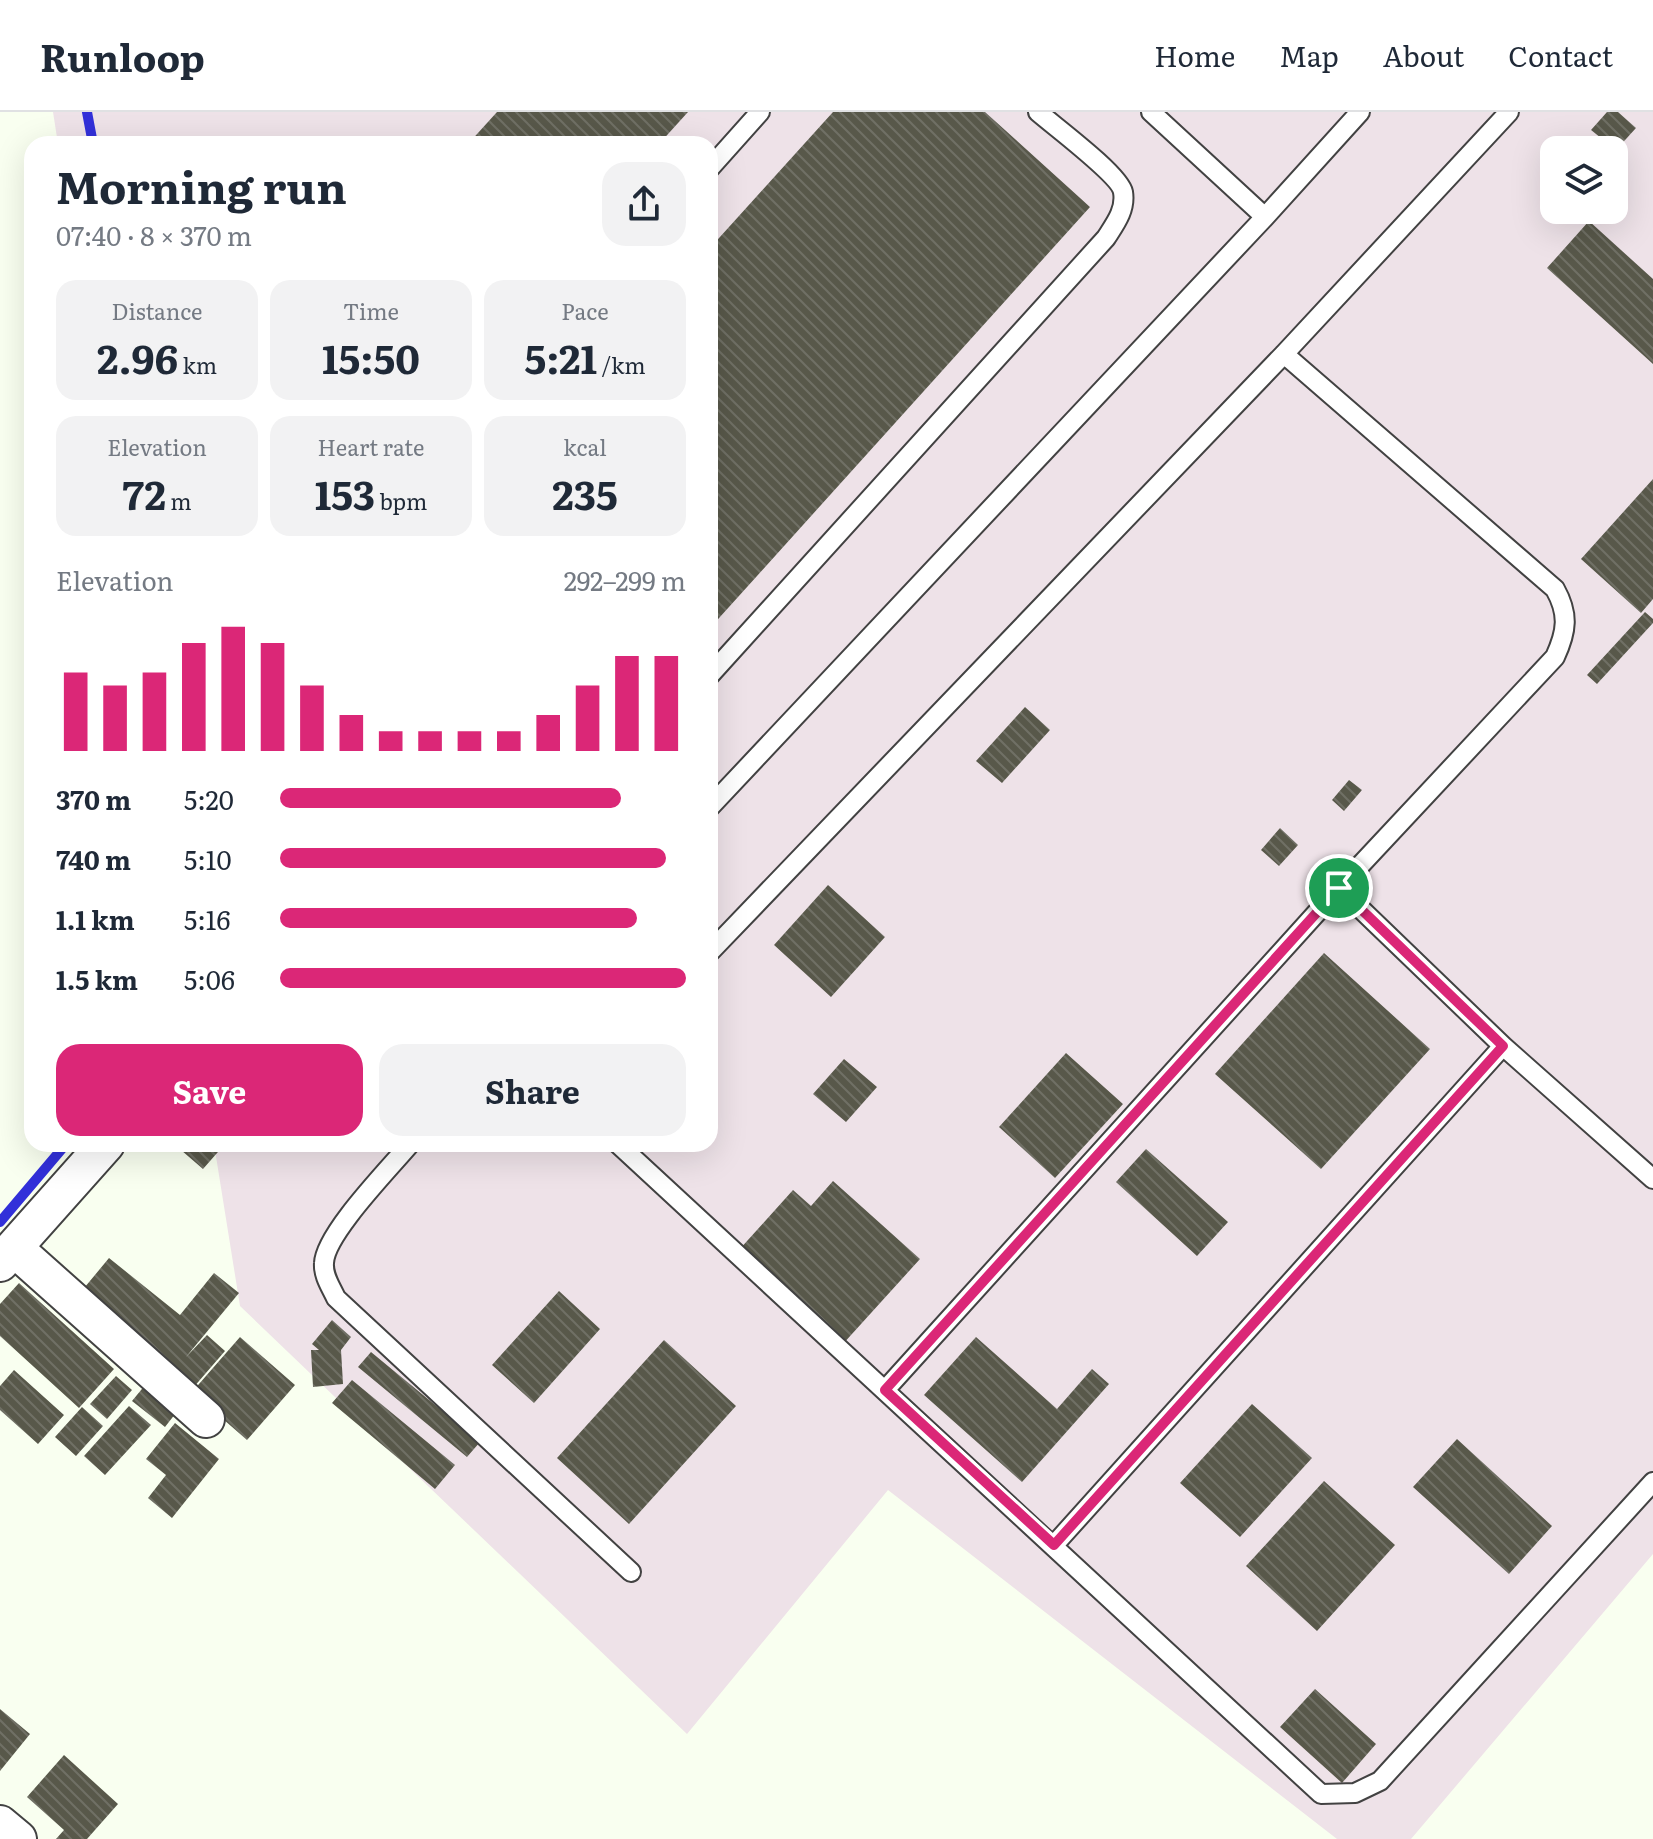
<!DOCTYPE html>
<html lang="en">
<head>
<meta charset="utf-8">
<style>
  body { margin:0; font-family:Literata,serif; background:#f2f2f3; color:#1f2937; height:100vh; display:flex; flex-direction:column; font-size:30px; white-space:nowrap }
  * { box-sizing:border-box; margin:0 }
  p { font-size:26px; color:#747a83 }
  .icon { flex:none; width:44px; height:44px; fill:none; stroke:currentColor; stroke-width:2; stroke-linecap:round; stroke-linejoin:round }
  .map { position:relative; flex:1; overflow:hidden }
  .panel { position:absolute; left:24px; top:24px; width:694px; height:1016px; display:flex; flex-direction:column; background:#fff; border-radius:24px; box-shadow:0 8px 32px #0002 }
  .panel>* { flex:none }
  .buttons { position:absolute; left:1540px; top:24px; display:grid; gap:16px }
  .buttons a { display:grid; place-items:center; width:88px; height:88px; border-radius:16px; background:#fff; box-shadow:0 8px 32px #0002; font-size:40px }
  .pin { position:absolute; display:grid; place-items:center; width:68px; height:68px; color:#fff; margin:-34px; border:4px solid #fff; border-radius:50%; box-shadow:0 2px 8px #0007 }
  .round { display:grid; place-items:center; flex:none; width:84px; height:84px; border-radius:24px; background:#f2f2f3 }
  .summary { display:flex; align-items:center; justify-content:space-between; height:136px; padding:0 32px }
  h1 { font-size:44px; font-weight:700; line-height:60px }
  .stats { display:grid; grid-template-columns:repeat(3,1fr); gap:12px; height:136px; padding:8px 32px }
  .stats div { display:grid; align-content:center; border-radius:20px; background:#f2f2f3; text-align:center }
  .stats b { font-size:40px; font-weight:700 }
  .stats small { font-size:22px; font-weight:400 }
  .stats p { font-size:22px }
  .chart { height:224px; padding:16px 32px }
  .chart p { display:flex; justify-content:space-between }
  .chart svg { width:100%; height:144px; margin-top:8px; stroke:#db2777; stroke-width:6 }
  .cta { display:flex; gap:16px; margin-top:auto; padding:16px 32px }
  .cta a { flex:1; height:92px; border-radius:24px; background:#db2777; color:#fff; font-size:32px; font-weight:700; line-height:92px; text-align:center }
  .cta a+a { background:#f2f2f3; color:#1f2937 }
  ul { padding:0 32px; list-style:none; font-size:26px }
  li { display:grid; grid-template-columns:128px 96px 1fr; align-items:center; height:60px }
  li i { height:20px; border-radius:10px; background:#db2777 }
  header { display:flex; align-items:center; gap:48px; box-sizing:border-box; height:112px; padding:0 40px; background:#fff; border-bottom:2px solid #e0e1e3 }
  header strong { font-size:38px }
  nav { display:flex; gap:44px; margin-inline-start:auto; font-size:28px }
  .map>svg:first-child { display:block }
  .industrial { fill:#eee2e8; fill-rule:evenodd }
  .lines { fill:none; stroke-linecap:round; stroke-linejoin:round }
  .stream { stroke:#3230d9; stroke-width:10 }
  .building { fill:url(#building-back-hatch) }
  .service-casing { stroke:#424242; stroke-width:22 }
  .minor-casing { stroke:#424242; stroke-width:40 }
  .service { stroke:#fff; stroke-width:18 }
  .minor { stroke:#fff; stroke-width:36 }
  .route-casing { stroke:#fff; stroke-width:16 }
  .route { stroke:#db2777; stroke-width:10 }
</style>
</head>
<body>
<header>
<strong>Runloop</strong>
<nav><a>Home</a><a>Map</a><a>About</a><a>Contact</a></nav>
</header>
<div class="map">
<svg width="1653" height="1727" viewBox="0 0 1653 1727">
  <defs>
    <pattern id="building-back-hatch" width="6" height="6" patternUnits="userSpaceOnUse" patternTransform="scale(2)"><rect width="6" height="6" fill="#58584a"/><path d="M-1 5l2 2M0 0l6 6M5-1l2 2" fill="none" stroke="#707065"/></pattern>
  </defs>
  <rect width="100%" height="100%" fill="#f9fff0"/>
  <path class="industrial" d="M 53,0 L 1653,0 L 1653,1442 L 1411,1727 L 1337,1727 L 888,1378 L 687,1622 L 240,1194 L 214,1032 L 710,1032 L 710,32 L 58,32 ZM 1554,38 L 1614,38 L 1614,98 L 1554,98 Z"/>
  <g class="lines">
    <path class="stream" d="M 87,0 L 93,32
      M 0,1110 L 66,1032"/>
  </g>
  <path class="building" d="M 497,0 L 688,0 L 659,32 L 468,32 Z
    M 833,0 L 985,0 L 1090,95 L 710,516 L 710,136 Z
    M 1607,0 L 1618,0 L 1636,16 L 1616,38 L 1591,18 Z
    M 1589,109 L 1653,167 L 1653,252 L 1547,156 Z
    M 1653,367 L 1653,487 L 1641,501 L 1581,447 Z
    M 1645,500 L 1653,507 L 1653,511 L 1597,572 L 1587,563 Z
    M 1025,595 L 1050,618 L 1002,671 L 976,649 Z
    M 1349,668 L 1362,678 L 1344,699 L 1332,688 Z
    M 1280,716 L 1298,733 L 1279,754 L 1261,738 Z
    M 828,773 L 885,825 L 831,885 L 774,833 Z
    M 1324,841 L 1430,937 L 1321,1057 L 1215,962 Z
    M 1066,941 L 1123,992 L 1055,1066 L 999,1015 Z
    M 844,947 L 877,975 L 846,1010 L 813,982 Z
    M 174,1032 L 225,1032 L 203,1057 Z
    M 1146,1037 L 1228,1110 L 1197,1144 L 1116,1070 Z
    M 833,1069 L 920,1147 L 842,1233 L 738,1139 L 793,1078 L 811,1094 Z
    M 109,1146 L 180,1203 L 214,1161 L 239,1181 L 186,1245 L 207,1223 L 225,1239 L 186,1284 L 80,1181 Z
    M 19,1171 L 114,1257 L 79,1296 L 0,1224 L 0,1192 Z
    M 559,1179 L 600,1217 L 534,1291 L 492,1253 Z
    M 332,1208 L 351,1225 L 341,1238 L 343,1272 L 313,1275 L 311,1238 L 319,1238 L 312,1232 Z
    M 240,1225 L 295,1273 L 247,1328 L 192,1280 Z
    M 976,1225 L 1057,1297 L 1092,1257 L 1109,1272 L 1022,1370 L 924,1283 Z
    M 664,1228 L 736,1294 L 629,1412 L 557,1346 Z
    M 371,1240 L 480,1330 L 467,1345 L 358,1255 Z
    M 14,1258 L 64,1303 L 38,1332 L 0,1298 L 0,1274 Z
    M 116,1264 L 132,1278 L 107,1307 L 90,1292 Z
    M 352,1268 L 455,1353 L 435,1377 L 332,1291 Z
    M 146,1272 L 179,1297 L 165,1315 L 132,1289 Z
    M 1252,1292 L 1312,1346 L 1240,1425 L 1180,1371 Z
    M 129,1294 L 151,1313 L 105,1363 L 84,1344 Z
    M 82,1295 L 103,1314 L 76,1344 L 55,1325 Z
    M 175,1311 L 219,1347 L 172,1406 L 148,1386 L 166,1363 L 146,1347 Z
    M 1457,1327 L 1552,1414 L 1509,1462 L 1413,1375 Z
    M 1324,1369 L 1395,1433 L 1317,1519 L 1246,1454 Z
    M 1315,1577 L 1376,1632 L 1342,1671 L 1280,1615 Z
    M 0,1597 L 30,1622 L 0,1659 Z
    M 64,1643 L 118,1692 L 87,1727 L 56,1727 L 64,1718 L 27,1685 Z"/>
  <g class="lines">
    <defs>
      <path id="service" d="M 1151,0 L 1265,105
        M 710,56 L 760,0
        M 710,563 L 1106,126 C 1115,112 1126,98 1123,80 C 1120,63 1054,14 1038,0
        M 710,695 L 1265,105 L 1360,0
        M 710,840 L 1284,242 L 1509,0
        M 1503,934 L 1653,1067
        M 410,1032 C 389,1057 325,1122 324,1151 C 323,1164 331,1175 336,1186 L 631,1460
        M 618,1032 L 1321,1682 L 1355,1681 L 1380,1669 L 1653,1370
        M 885,1278 L 1339,776 L 1555,545 C 1567,519 1569,502 1555,477 L 1284,242
        M 1054,1433 L 1503,934 L 1339,776"/>
      <path id="minor" d="M 14,1136 L 206,1307
        M 0,1151 L 106,1032
        M 0,1712 L 18,1727"/>
    </defs>
    <use href="#service" class="service-casing"/>
    <use href="#minor" class="minor-casing"/>
    <use href="#service" class="service"/>
    <use href="#minor" class="minor"/>
  </g>
  <g class="lines">
    <defs>
      <path id="route" d="M 1339,776 L 1503,934 L 1054,1433 L 885,1278 Z"/>
    </defs>
    <use href="#route" class="route-casing"/>
    <use href="#route" class="route"/>
  </g>
</svg>
<div class="buttons">
<a><svg class="icon" aria-label="layers" viewBox="0 0 24 24"><path d="M12 4l9 5-9 5-9-5zM3 14l9 5 9-5"/></svg></a>
</div>
<div class="pin" style="left:1339px;top:776px;background:#1e9e55"><svg class="icon" aria-label="arrive" viewBox="0 0 24 24"><path d="M6 21V4h12l-3 4 3 4H6"/></svg></div>
<section class="panel">
<div class="summary"><div><h1>Morning run</h1><p>07:40 · 8 × 370 m</p></div><a class="round"><svg class="icon" aria-label="share" viewBox="0 0 24 24"><path d="M12 15V3M7 8l5-5 5 5M5 13v7h14v-7"/></svg></a></div>
<div class="stats">
<div><p>Distance</p><b>2.96<small> km</small></b></div>
<div><p>Time</p><b>15:50</b></div>
<div><p>Pace</p><b>5:21<small> /km</small></b></div>
</div>
<div class="stats">
<div><p>Elevation</p><b>72<small> m</small></b></div>
<div><p>Heart rate</p><b>153<small> bpm</small></b></div>
<div><p>kcal</p><b>235</b></div>
</div>
<div class="chart"><p><span>Elevation</span>292–299 m</p>
<svg viewBox="0 0 160 44" preserveAspectRatio="none"><path d="M5 44V20M15 44V24M25 44V20M35 44V11M45 44V6M55 44V11M65 44V24M75 44V33M85 44V38M95 44V38M105 44V38M115 44V38M125 44V33M135 44V24M145 44V15M155 44V15"/></svg>
</div>
<ul>
<li><b>370 m</b>5:20<i style="width:84%"></i></li>
<li><b>740 m</b>5:10<i style="width:95%"></i></li>
<li><b>1.1 km</b>5:16<i style="width:88%"></i></li>
<li><b>1.5 km</b>5:06<i style="width:100%"></i></li>
</ul>
<div class="cta"><a>Save</a><a>Share</a></div>
</section>
</div>
</body>
</html>
